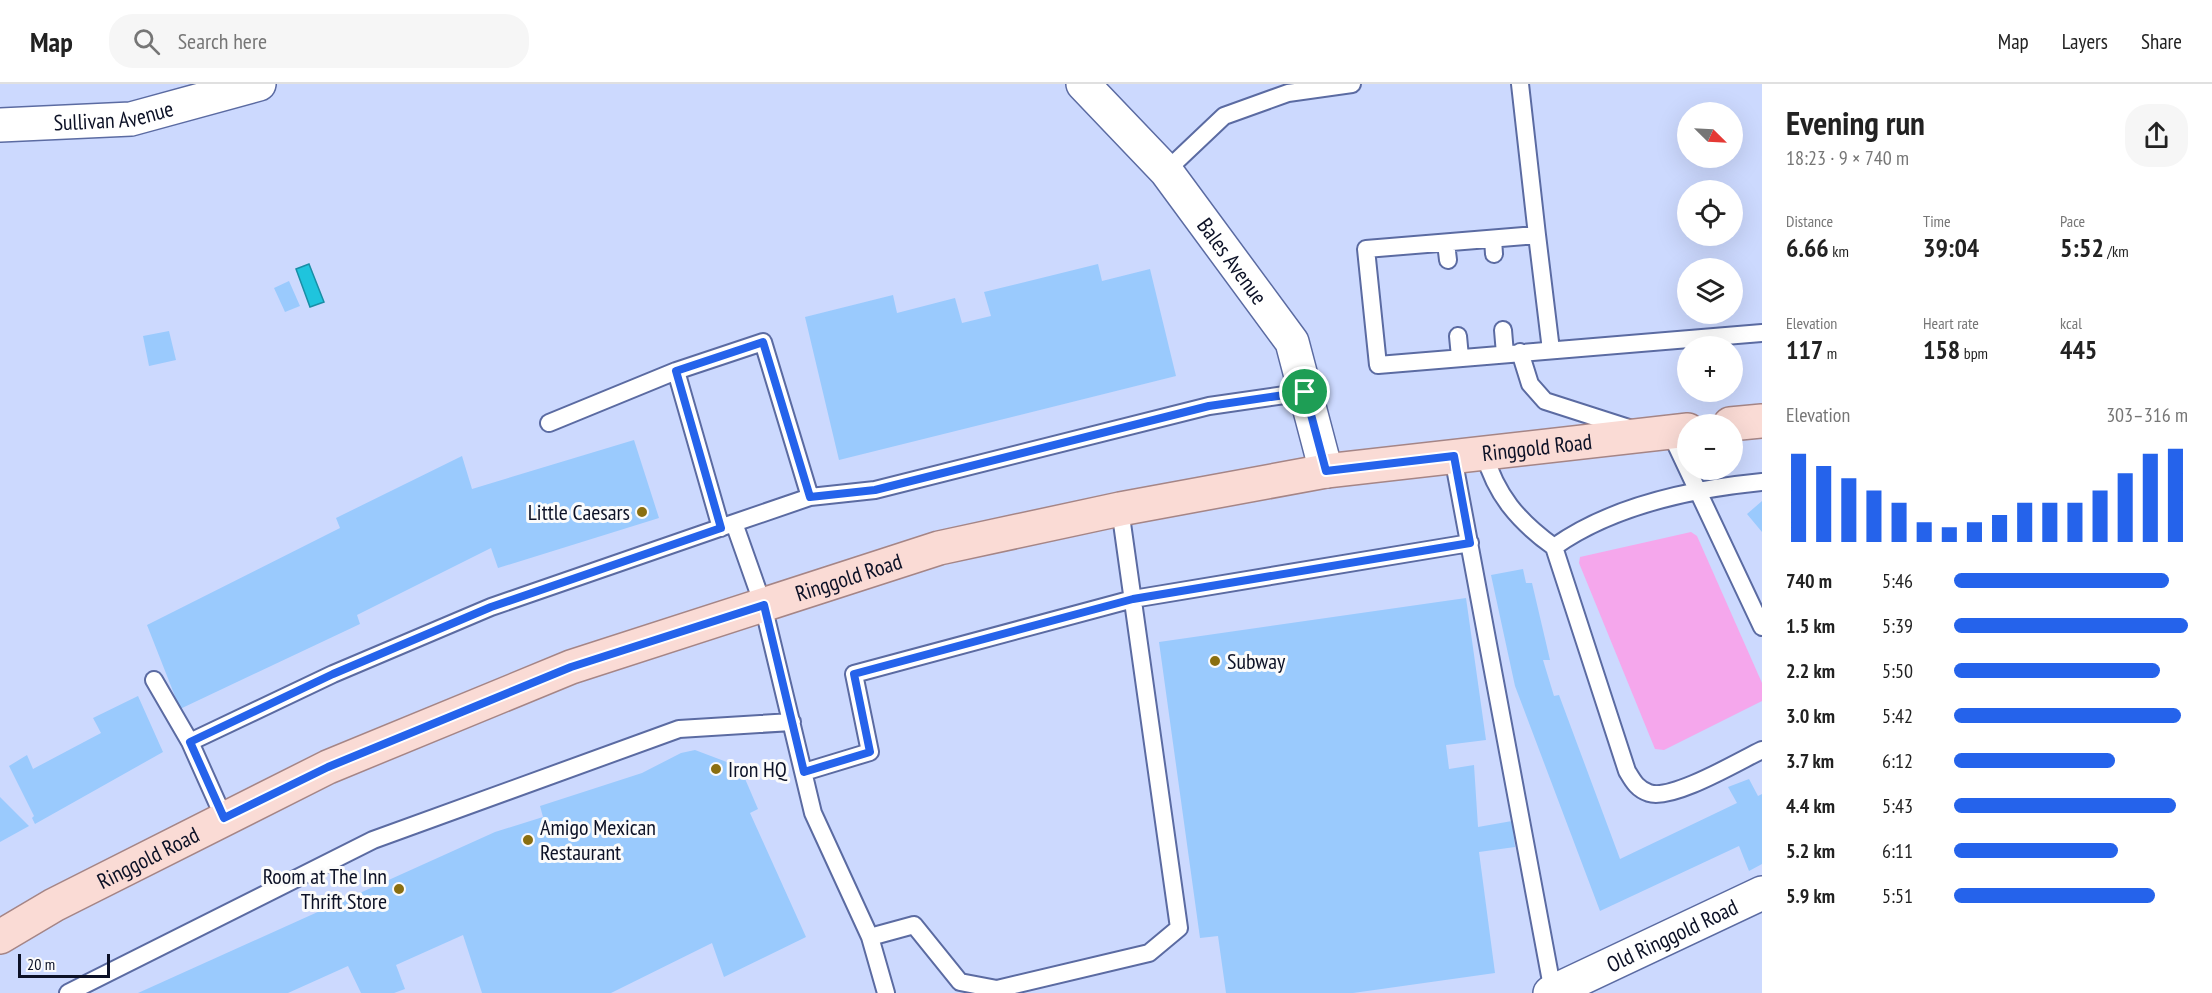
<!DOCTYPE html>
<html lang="en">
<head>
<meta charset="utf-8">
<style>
  body { margin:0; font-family:"PT Sans Narrow",sans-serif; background:#f6f6f6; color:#222; height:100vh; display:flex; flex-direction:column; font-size:22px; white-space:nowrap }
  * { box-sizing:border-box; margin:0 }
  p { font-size:20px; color:#767676 }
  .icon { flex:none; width:33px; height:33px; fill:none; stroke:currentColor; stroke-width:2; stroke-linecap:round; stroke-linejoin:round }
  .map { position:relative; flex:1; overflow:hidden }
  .details { display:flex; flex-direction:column; background:#fff; width:450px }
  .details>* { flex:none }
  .needle { width:39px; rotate:114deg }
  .tools { position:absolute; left:1677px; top:18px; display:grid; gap:12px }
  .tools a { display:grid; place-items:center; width:66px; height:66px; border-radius:50%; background:#fff; box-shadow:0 6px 24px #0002; font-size:30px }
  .scale { position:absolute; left:18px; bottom:15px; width:92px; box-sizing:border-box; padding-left:6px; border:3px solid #0c1126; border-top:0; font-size:16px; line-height:21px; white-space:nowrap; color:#0c1126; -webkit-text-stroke:4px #fbfbfb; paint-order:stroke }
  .pin { position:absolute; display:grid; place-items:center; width:51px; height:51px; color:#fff; margin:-26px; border:3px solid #fff; border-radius:50%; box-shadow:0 2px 6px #0007 }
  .round { display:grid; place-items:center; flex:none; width:63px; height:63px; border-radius:24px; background:#f6f6f6 }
  .head { display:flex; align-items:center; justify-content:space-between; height:102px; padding:0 24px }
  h1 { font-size:33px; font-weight:700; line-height:45px }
  .stats { display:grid; grid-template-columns:repeat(3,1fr); gap:9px; height:102px; padding:6px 24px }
  .stats div { display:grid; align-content:center }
  .stats b { font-size:26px; font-weight:700 }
  .stats small { font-size:16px; font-weight:400 }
  .stats p { font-size:16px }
  .chart { height:168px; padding:12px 24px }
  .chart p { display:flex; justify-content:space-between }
  .chart svg { width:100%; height:108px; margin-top:6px; stroke:#2563eb; stroke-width:6 }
  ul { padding:0 24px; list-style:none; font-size:20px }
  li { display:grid; grid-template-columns:96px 72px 1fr; align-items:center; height:45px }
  li i { height:15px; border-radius:8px; background:#2563eb }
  header { display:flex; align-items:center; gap:36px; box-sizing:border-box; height:84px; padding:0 30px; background:#fff; border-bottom:2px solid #e0e0e0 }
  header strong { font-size:28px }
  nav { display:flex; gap:33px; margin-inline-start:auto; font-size:21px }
  .search { width:420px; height:54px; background:#f6f6f6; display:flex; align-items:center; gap:15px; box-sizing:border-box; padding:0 21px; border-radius:24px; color:#767676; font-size:22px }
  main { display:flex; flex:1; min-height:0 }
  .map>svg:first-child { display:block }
  .green { fill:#f5a7ec }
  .water { fill:#1fc4dd; stroke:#198ea6; stroke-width:1.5 }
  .building { fill:#9acafd }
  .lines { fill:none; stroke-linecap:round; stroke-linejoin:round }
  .lane-casing { stroke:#5b6ba2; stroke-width:20 }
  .street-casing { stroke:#5b6ba2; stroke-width:36 }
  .primary-casing { stroke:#a58586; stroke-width:36 }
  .lane { stroke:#fff; stroke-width:16 }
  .street { stroke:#fff; stroke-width:33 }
  .primary { stroke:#fadbd5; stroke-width:33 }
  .route-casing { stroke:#fff; stroke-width:12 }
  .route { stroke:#2563eb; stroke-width:8 }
  .poi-dot { fill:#8a6f11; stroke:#fbfbfb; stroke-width:2 }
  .labels { text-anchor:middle; stroke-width:6; stroke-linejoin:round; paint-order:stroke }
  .street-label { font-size:22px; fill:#0c1126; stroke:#fbfbfb }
  .poi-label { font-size:22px; fill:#0c1126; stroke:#fbfbfb; text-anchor:start }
</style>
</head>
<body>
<header>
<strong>Map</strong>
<div class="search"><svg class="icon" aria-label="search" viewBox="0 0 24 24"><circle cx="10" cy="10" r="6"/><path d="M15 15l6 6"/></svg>Search here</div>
<nav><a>Map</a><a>Layers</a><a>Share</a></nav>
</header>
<main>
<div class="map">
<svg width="1762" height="909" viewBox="0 0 1762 909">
  <rect width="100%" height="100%" fill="#ccd9fe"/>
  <path class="green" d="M 1691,448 L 1697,452 L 1762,599 L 1762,617 L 1664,666 L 1655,665 L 1579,479 L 1580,473 Z"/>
  <path class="water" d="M 309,180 L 324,218 L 310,223 L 296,185 Z"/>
  <path class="building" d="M 1098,180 L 1102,197 L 1150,185 L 1176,292 L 839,376 L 805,233 L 893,211 L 897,229 L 955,214 L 962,239 L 991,232 L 984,208 Z
    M 289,197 L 300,222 L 285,228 L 274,204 Z
    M 169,247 L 176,276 L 149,282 L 143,252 Z
    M 634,356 L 659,434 L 498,484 L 491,464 L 357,531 L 360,540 L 180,625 L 147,541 L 340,444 L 336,434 L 462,372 L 472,405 Z
    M 1762,417 L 1762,448 L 1747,430 Z
    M 1523,485 L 1526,499 L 1532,499 L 1550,576 L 1543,576 L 1554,612 L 1559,611 L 1620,775 L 1737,719 L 1728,703 L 1749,695 L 1758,712 L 1762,710 L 1762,780 L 1749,787 L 1739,762 L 1600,827 L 1515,602 L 1491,491 Z
    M 1466,514 L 1486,656 L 1446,661 L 1449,685 L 1474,681 L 1478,743 L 1512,737 L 1515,763 L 1479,768 L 1495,889 L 1353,909 L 1226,909 L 1218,852 L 1200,854 L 1159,558 Z
    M 138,612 L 163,668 L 35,740 L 32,734 L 34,732 L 9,682 L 27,671 L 33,685 L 101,649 L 93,634 Z
    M 695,666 L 740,683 L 758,725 L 750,729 L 806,853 L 724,893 L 712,859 L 611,909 L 482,909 L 463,851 L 396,881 L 405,905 L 394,909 L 361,909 L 348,882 L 288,909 L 138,909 L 495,748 L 543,733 L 540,722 L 642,689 L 681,669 Z
    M 0,713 L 29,742 L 0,758 Z"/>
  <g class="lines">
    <defs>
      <path id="lane" d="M 1520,0 L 1537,151 L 1366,165 L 1378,281 L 1762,249
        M 1166,87 L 1224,32 L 1288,9 L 1352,0
        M 1537,151 L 1551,266
        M 1493,155 L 1494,170
        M 1446,159 L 1448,176
        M 1503,246 L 1505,270
        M 1458,252 L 1460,273
        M 1520,268 L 1530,300 L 1545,317 L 1629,344
        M 549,339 L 676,287
        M 1670,348 L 1762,543
        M 1484,369 C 1496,411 1518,437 1554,463 L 1627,687 C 1633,697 1637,705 1649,709 C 1672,717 1739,677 1762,666
        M 1453,373 L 1553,908
        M 810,413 L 875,406 L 1209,322 L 1305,308
        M 721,444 L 676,287 L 763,258 L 810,413 L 734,439
        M 1554,463 C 1613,421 1691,405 1762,398
        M 154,596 L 190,658
        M 804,688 L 870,668 L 854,590 L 1133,515 L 1470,459
        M 224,734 L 190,658 L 333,590 L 491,523 L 734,439 L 763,521 L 813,729 L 870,853 L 886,909
        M 870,853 L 914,841 L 960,898 L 997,905 L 1149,869 L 1179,844 L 1120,425
        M 68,909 L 373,756 L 679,645 L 792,638"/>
      <g id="street">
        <path id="s1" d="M 1083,0 L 1166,87 L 1292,258 L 1326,387"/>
        <path id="s2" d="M 0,41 L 131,35 L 259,0"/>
        <path id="s3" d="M 1550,909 L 1762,809"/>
      </g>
      <g id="primary">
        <path d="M 1730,340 L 1762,337"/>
        <path id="s4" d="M 0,853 L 54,821 L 328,683 L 571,583 L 939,464 L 1120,425 L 1326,387 L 1688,346"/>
      </g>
    </defs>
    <use href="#lane" class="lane-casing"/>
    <use href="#street" class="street-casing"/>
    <use href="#primary" class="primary-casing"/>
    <use href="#lane" class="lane"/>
    <use href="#street" class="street"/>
    <use href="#primary" class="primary"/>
  </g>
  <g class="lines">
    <defs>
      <path id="route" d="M 763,258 L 810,413 L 875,406 L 1209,322 L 1305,308 L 1326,387 L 1454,372 L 1470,459 L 1133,515 L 854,590 L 870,668 L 804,688 L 764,521 L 571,583 L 328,683 L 224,734 L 190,658 L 333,590 L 491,523 L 721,444 L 676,287 Z"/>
    </defs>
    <use href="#route" class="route-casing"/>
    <use href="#route" class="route"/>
  </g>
  <g class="poi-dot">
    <circle cx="642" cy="428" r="6"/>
    <circle cx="1215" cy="577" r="6"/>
    <circle cx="716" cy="685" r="6"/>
    <circle cx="528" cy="756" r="6"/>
    <circle cx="399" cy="805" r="6"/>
  </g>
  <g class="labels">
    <g class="street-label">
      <text dy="8" stroke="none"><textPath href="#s2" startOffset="114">Sullivan Avenue</textPath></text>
      <text dy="8" stroke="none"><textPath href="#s1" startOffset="232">Bales Avenue</textPath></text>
      <text dy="8" stroke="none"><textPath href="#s4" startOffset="1626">Ringgold Road</textPath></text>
      <text dy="8" stroke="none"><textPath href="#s4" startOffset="924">Ringgold Road</textPath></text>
      <text dy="8" stroke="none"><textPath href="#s4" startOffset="168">Ringgold Road</textPath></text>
      <text dy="8" stroke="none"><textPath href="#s3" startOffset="135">Old Ringgold Road</textPath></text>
    </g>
    <g class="poi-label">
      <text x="630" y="436" text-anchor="end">Little Caesars</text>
      <text x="1227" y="585">Subway</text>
      <text x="728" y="693">Iron HQ</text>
      <text x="540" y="751">Amigo Mexican<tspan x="540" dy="25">Restaurant</tspan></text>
      <text x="387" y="800" text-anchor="end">Room at The Inn<tspan x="387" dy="25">Thrift Store</tspan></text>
    </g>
  </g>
</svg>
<div class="tools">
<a><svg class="needle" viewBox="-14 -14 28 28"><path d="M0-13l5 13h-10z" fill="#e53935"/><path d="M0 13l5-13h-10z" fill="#767676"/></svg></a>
<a><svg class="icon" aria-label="locate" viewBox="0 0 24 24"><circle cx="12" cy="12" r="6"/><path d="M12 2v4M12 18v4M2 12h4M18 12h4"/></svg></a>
<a><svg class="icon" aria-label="layers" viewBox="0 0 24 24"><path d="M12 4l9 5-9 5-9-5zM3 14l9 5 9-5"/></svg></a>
<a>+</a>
<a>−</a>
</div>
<div class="scale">20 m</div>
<div class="pin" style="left:1305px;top:308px;background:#1e9e55"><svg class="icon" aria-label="arrive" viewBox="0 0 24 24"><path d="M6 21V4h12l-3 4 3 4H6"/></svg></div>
</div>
<section class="details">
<div class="head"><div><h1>Evening run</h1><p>18:23 · 9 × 740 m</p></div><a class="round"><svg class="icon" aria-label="share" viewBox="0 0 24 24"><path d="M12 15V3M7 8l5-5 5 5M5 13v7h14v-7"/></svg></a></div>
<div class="stats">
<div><p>Distance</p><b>6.66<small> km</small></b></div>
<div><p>Time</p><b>39:04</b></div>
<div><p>Pace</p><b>5:52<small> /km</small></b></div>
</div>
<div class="stats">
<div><p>Elevation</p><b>117<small> m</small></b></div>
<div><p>Heart rate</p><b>158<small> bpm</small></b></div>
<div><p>kcal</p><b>445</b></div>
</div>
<div class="chart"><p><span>Elevation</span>303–316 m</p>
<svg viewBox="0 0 160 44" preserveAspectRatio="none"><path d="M5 44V8M15 44V13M25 44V18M35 44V23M45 44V28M55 44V36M65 44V38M75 44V36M85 44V33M95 44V28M105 44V28M115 44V28M125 44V23M135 44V16M145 44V8M155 44V6"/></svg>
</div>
<ul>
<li><b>740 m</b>5:46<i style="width:92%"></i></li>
<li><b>1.5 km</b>5:39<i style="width:100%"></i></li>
<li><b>2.2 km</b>5:50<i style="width:88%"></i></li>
<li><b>3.0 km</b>5:42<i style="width:97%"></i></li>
<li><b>3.7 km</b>6:12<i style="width:69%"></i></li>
<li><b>4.4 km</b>5:43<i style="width:95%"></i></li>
<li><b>5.2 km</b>6:11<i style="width:70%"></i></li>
<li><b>5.9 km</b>5:51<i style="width:86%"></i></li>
</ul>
</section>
</main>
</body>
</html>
